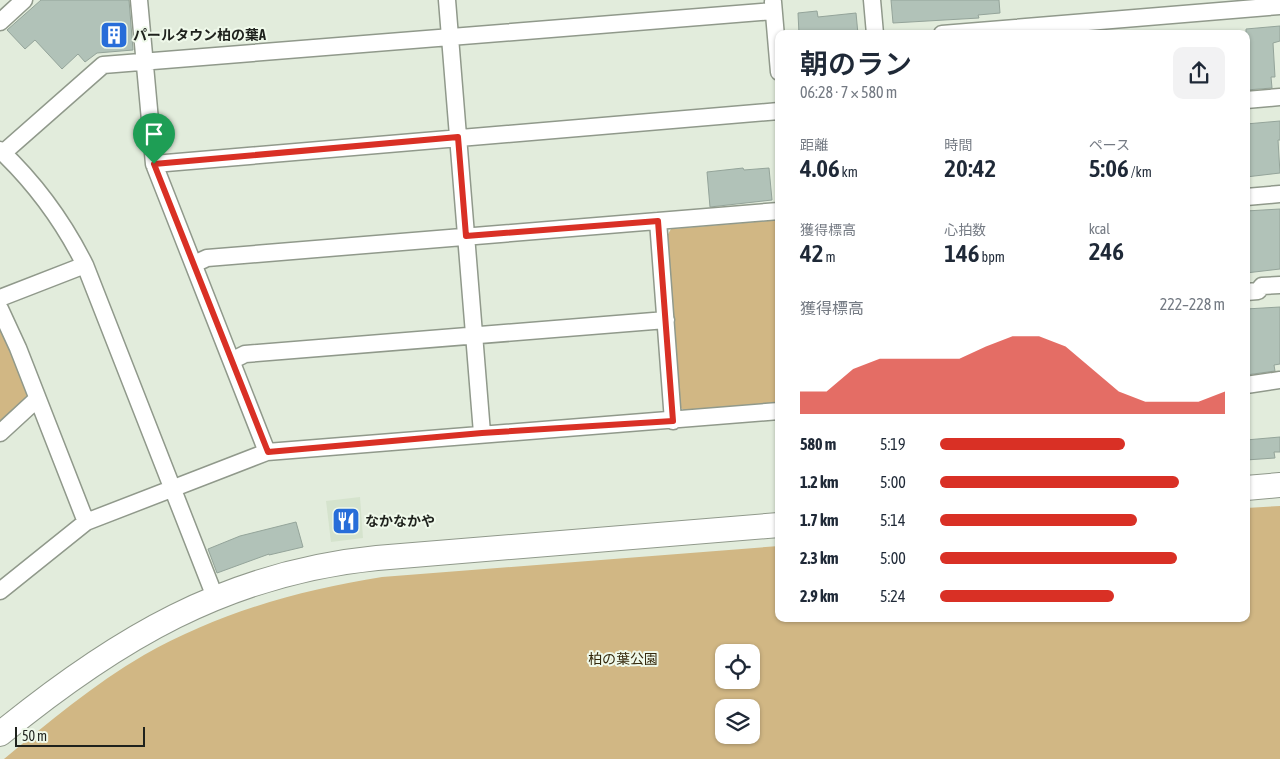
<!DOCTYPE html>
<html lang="ja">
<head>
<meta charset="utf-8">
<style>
  body { margin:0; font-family:"Asap Condensed","Noto Sans JP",sans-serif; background:#f2f2f3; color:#1f2937; height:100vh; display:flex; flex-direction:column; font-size:19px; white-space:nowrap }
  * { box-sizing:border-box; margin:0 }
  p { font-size:16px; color:#747a83 }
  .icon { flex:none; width:28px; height:28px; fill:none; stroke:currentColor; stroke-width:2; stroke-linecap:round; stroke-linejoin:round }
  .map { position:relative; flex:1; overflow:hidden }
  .details { position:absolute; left:775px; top:30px; width:475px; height:592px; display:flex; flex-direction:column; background:#fff; border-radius:10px; box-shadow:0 1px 4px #0004 }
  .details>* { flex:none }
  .fabs { position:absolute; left:715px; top:644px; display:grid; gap:10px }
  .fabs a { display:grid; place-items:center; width:45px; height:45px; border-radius:10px; background:#fff; box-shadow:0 1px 4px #0004; font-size:25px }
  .scale { position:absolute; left:15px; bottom:12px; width:130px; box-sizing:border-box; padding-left:5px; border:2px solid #1f221d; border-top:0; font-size:14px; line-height:18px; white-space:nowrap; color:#1f221d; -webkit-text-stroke:4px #eff9ea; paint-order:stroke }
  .pin { position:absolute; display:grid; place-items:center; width:42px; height:42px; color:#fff; margin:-51px -21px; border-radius:50% 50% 50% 0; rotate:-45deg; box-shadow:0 0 5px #0007 }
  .pin .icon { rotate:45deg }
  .round { display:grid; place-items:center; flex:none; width:52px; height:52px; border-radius:10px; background:#f2f2f3 }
  .head { display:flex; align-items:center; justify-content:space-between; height:85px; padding:0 25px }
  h1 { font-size:28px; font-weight:600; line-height:38px }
  .stats { display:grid; grid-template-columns:repeat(3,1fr); gap:8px; height:85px; padding:5px 25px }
  .stats div { display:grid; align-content:center }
  .stats b { font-size:25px; font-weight:600 }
  .stats small { font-size:14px; font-weight:400 }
  .stats p { font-size:14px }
  .chart { height:140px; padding:10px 25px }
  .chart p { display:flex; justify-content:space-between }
  .chart svg { width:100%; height:90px; margin-top:5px; fill:#d93025; opacity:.7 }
  ul { padding:0 25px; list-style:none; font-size:16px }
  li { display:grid; grid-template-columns:80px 60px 1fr; align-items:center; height:38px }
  li i { height:12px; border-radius:6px; background:#d93025 }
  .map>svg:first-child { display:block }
  .built { fill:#d5e3cd }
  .green { fill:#d1b784; fill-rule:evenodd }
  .building { fill:#b1c2b8; stroke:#94a49a }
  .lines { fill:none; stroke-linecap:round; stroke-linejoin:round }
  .street-casing { stroke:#90998b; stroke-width:19 }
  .secondary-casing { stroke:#90998b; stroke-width:26 }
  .street { stroke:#fff; stroke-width:16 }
  .secondary { stroke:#fff; stroke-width:24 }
  .route-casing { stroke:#fff; stroke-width:10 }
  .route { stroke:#d93025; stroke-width:6 }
  .labels { text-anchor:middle; stroke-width:4; stroke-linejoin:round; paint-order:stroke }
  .poi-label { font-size:14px; font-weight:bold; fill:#1f221d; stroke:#eff9ea; text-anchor:start }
  .park-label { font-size:14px; fill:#35290d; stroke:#eff9ea }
</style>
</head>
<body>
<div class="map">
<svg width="1280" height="759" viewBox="0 0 1280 759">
  <rect width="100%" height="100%" fill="#e2ecdc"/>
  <path class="built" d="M 360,497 L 363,538 L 331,542 L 326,501 Z"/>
  <path class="green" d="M 779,220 L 779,404 L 687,412 L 679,407 L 667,236 L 671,229 Z
    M 0,323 L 28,393 L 26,402 L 0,425 Z
    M 1280,506 L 1280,759 L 4,759 C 49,722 94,684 144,655 C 218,613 299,590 382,577 L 779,546 L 779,619 L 1246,619 L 1246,508 ZM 724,652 L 751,652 L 751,680 L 724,680 ZM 724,708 L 751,708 L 751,735 L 724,735 Z"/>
  <path class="building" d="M 41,0 L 129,0 L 133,50 L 97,53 L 85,62 L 78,54 L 62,69 L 35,40 L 25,49 L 7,30 Z
    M 891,0 L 999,0 L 1000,13 L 978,15 L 979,18 L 893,23 Z
    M 817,11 L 818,17 L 856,13 L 858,34 L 799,34 L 798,13 Z
    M 1280,26 L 1280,41 L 1273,43 L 1275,77 L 1271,77 L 1272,88 L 1246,90 L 1246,29 Z
    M 1280,121 L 1280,140 L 1278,140 L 1280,173 L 1246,177 L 1246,124 Z
    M 743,168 L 744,170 L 769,168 L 772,200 L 710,207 L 707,172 Z
    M 1280,209 L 1280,269 L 1246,273 L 1246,211 Z
    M 1280,307 L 1280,364 L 1274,365 L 1275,371 L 1246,375 L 1246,309 Z
    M 1280,437 L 1280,452 L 1274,452 L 1275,458 L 1246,460 L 1246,440 Z
    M 296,522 L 303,547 L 269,555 L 269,554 L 217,573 L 208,549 L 240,536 Z"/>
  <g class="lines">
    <defs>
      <path id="street" d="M 139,0 L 154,164 L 267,452
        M 447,0 L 482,433
        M 872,0 L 875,34
        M 773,2 L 779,72
        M 0,22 L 24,0
        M 942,34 L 1280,6
        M 1246,100 L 1280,97
        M 0,150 C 36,184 63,221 85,265 L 215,597
        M 3,153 L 103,65 L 773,11
        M 154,164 L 779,111
        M 1246,197 L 1280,194
        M 658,221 L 673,421
        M 194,264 L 207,258 L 779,211
        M 1246,292 L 1258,291 L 1262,286 L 1280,285
        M 0,298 L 85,265
        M 0,309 L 18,348 L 86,522
        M 233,360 L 245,354 L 666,320
        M 1246,385 L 1280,380
        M 0,433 L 37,399
        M 0,591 L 86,522 L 267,452 L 779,411"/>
      <path id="secondary" d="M 1246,488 L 1280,485
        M 0,734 C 115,640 226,573 377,558 L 779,525"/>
    </defs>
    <use href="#street" class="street-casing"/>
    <use href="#secondary" class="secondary-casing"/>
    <use href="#street" class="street"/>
    <use href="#secondary" class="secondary"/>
  </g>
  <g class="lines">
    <defs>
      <path id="route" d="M 458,137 L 466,236 L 658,221 L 673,421 L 482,433 L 268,452 L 154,164 Z"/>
    </defs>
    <use href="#route" class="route-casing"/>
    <use href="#route" class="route"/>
  </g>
  <defs>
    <symbol id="building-square" viewBox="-11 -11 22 22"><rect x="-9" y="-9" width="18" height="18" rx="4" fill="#276dd9" stroke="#eff9ea"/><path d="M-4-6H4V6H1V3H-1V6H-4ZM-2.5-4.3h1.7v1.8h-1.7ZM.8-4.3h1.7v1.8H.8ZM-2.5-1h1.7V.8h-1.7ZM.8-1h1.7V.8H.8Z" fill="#fff"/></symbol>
    <symbol id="restaurant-square" viewBox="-11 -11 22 22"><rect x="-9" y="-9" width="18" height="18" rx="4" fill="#276dd9" stroke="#eff9ea"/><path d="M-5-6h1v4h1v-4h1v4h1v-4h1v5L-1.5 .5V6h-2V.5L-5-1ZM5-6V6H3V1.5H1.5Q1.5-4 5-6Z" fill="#fff"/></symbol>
  </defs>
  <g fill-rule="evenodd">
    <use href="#building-square" x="98" y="19" width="32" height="32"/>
    <use href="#restaurant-square" x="330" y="505" width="32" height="32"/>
  </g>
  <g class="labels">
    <g class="poi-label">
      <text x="133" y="40">パールタウン柏の葉A</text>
      <text x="365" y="526">なかなかや</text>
    </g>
    <g class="park-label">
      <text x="623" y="664">柏の葉公園</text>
    </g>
  </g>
</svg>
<div class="fabs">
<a><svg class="icon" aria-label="locate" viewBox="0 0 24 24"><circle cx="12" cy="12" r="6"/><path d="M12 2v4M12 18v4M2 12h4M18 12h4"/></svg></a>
<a><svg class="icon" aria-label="layers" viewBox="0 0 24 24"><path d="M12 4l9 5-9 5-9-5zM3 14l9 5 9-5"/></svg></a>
</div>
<div class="scale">50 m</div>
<div class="pin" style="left:154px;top:164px;background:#1e9e55"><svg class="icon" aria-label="arrive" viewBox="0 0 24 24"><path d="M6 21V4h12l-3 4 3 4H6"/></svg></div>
<section class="details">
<div class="head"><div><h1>朝のラン</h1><p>06:28 · 7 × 580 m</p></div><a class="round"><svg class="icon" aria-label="share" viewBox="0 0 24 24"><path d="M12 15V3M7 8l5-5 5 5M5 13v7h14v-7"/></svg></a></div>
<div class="stats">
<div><p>距離</p><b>4.06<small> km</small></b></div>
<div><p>時間</p><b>20:42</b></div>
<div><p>ペース</p><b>5:06<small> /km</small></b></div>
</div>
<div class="stats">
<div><p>獲得標高</p><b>42<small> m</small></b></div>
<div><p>心拍数</p><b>146<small> bpm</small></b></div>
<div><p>kcal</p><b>246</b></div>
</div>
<div class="chart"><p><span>獲得標高</span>222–228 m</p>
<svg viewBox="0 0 160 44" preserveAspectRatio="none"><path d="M0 44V33L10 33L20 22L30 17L40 17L50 17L60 17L70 11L80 6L90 6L100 11L110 22L120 33L130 38L140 38L150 38L160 33V44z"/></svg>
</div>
<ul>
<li><b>580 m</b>5:19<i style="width:65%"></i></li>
<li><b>1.2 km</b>5:00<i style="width:84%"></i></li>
<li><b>1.7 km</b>5:14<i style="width:69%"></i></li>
<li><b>2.3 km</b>5:00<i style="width:83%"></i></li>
<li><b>2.9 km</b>5:24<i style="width:61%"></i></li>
</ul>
</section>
</div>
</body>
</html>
